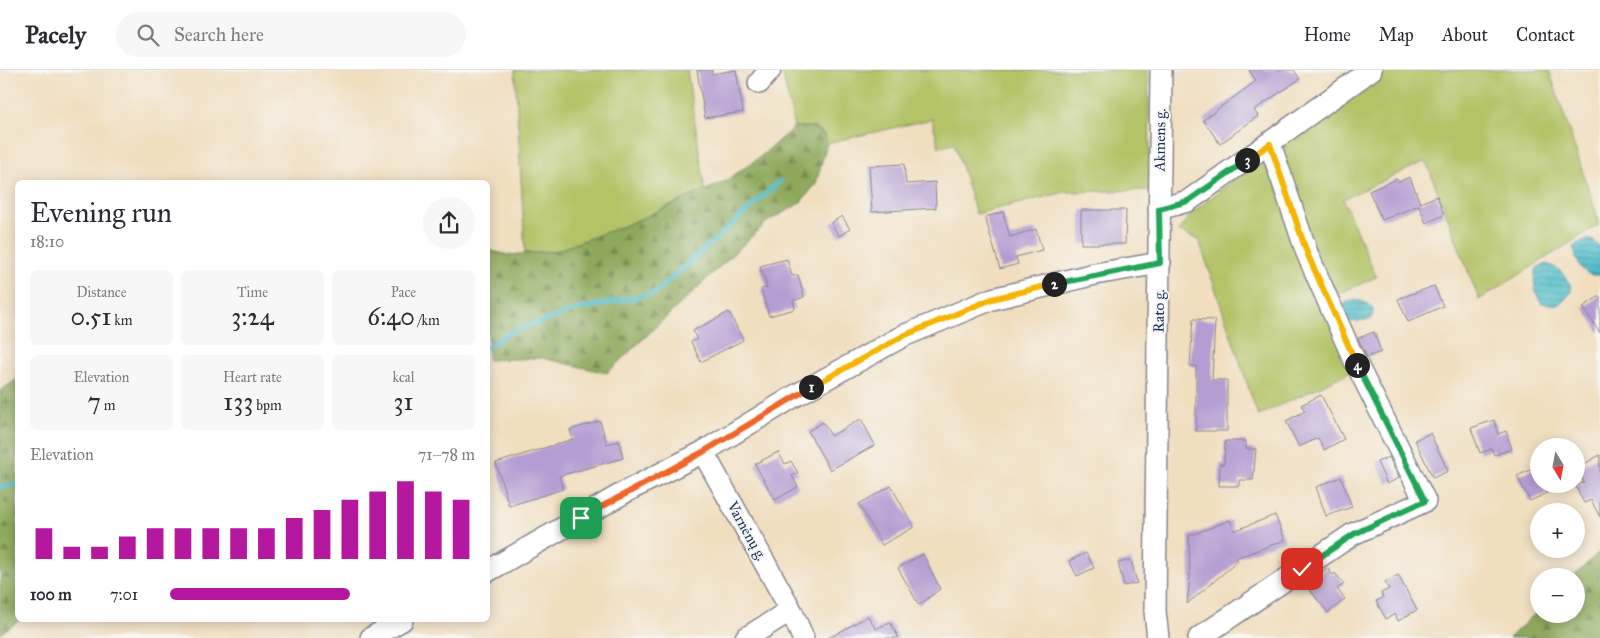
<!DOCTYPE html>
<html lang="en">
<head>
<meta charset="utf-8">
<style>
  body { margin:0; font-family:"IM FELL Great Primer",serif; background:#f7f7f7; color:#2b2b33; height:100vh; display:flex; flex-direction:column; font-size:19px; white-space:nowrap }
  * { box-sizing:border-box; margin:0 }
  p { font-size:16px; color:#7c7c81 }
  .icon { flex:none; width:28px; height:28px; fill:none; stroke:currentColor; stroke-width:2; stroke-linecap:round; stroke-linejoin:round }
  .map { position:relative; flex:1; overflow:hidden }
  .drawer { position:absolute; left:15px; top:110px; width:475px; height:442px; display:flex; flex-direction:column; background:#fff; border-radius:8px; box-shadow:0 2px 12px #0003 }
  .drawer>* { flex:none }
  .needle { width:32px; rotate:170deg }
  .buttons { position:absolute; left:1530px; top:368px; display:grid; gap:10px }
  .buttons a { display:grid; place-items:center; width:55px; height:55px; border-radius:50%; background:#fff; box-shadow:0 2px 12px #0003; font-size:25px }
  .pin { position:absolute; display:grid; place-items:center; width:42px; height:42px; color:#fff; margin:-21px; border-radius:10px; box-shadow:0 2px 8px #0006 }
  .km { position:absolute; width:25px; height:25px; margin:-12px; border-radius:50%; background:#222; color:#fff; font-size:14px; line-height:25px; text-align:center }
  .round { display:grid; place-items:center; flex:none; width:52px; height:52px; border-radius:26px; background:#f7f7f7 }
  .summary { display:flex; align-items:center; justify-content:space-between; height:85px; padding:0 15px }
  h1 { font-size:28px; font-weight:600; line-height:38px }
  .stats { display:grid; grid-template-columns:repeat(3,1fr); gap:8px; height:85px; padding:5px 15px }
  .stats div { display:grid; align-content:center; border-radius:8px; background:#f7f7f7; text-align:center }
  .stats b { font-size:25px; font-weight:600 }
  .stats small { font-size:14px; font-weight:400 }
  .stats p { font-size:14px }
  .chart { height:140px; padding:10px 15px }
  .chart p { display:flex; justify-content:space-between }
  .chart svg { width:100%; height:90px; margin-top:5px; stroke:#b5179e; stroke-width:6 }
  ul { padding:0 15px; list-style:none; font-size:16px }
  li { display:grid; grid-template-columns:80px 60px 1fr; align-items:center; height:38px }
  li i { height:12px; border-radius:6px; background:#b5179e }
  header { display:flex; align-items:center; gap:30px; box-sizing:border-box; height:70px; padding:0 25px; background:#fff; border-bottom:1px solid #e1e1e2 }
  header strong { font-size:24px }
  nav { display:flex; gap:28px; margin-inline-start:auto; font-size:18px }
  .search { width:350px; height:45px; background:#f7f7f7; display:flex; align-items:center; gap:12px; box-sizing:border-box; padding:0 18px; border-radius:28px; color:#7c7c81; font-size:19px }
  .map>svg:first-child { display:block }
  .green { fill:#b3c366; stroke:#677962 }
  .forest { fill:url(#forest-firs); stroke:#546c5c }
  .water { fill:url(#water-rules); stroke:#357693 }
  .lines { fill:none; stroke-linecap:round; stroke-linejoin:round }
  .stream { stroke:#4fbcc8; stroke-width:5 }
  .building { fill:#b49dd2 }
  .street-casing { stroke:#86868e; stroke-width:24 }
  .street { stroke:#fff; stroke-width:21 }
  .split-1-casing { stroke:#fff; stroke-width:10 }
  .split-2-casing { stroke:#fff; stroke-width:10 }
  .split-3-casing { stroke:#fff; stroke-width:10 }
  .split-4-casing { stroke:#fff; stroke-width:10 }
  .split-5-casing { stroke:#fff; stroke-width:10 }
  .split-1 { stroke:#f0652b; stroke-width:6 }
  .split-2 { stroke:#f5b400; stroke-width:6 }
  .split-3 { stroke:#22a559; stroke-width:6 }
  .split-4 { stroke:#f5b400; stroke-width:6 }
  .split-5 { stroke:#22a559; stroke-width:6 }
  .labels { text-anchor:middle; stroke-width:4; stroke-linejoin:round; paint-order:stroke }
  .street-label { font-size:15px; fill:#1b2f5e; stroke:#f6f6f2 }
</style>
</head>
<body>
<header>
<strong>Pacely</strong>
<div class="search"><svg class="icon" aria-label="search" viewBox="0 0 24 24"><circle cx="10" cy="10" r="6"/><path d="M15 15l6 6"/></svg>Search here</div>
<nav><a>Home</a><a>Map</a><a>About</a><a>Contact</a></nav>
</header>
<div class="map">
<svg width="1600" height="568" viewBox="0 0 1600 568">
  <defs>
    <pattern id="forest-firs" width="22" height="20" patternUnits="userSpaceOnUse" patternTransform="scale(1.25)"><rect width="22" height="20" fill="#8ea95b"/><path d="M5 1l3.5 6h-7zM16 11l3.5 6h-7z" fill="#738a4e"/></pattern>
    <pattern id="water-rules" width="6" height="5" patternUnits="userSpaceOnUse" patternTransform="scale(1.25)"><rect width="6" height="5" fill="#4fbcc8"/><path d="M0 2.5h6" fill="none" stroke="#4199a6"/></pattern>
  </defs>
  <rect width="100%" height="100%" fill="#f6f6f2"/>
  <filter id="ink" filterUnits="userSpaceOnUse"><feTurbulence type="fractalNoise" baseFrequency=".02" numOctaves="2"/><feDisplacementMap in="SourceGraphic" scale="10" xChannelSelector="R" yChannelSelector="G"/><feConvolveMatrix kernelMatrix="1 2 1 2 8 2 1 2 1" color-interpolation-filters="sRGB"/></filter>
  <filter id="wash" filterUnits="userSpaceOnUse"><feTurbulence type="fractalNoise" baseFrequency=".0096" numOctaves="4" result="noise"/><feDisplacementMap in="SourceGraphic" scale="20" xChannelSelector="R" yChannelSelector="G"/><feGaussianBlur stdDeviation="1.12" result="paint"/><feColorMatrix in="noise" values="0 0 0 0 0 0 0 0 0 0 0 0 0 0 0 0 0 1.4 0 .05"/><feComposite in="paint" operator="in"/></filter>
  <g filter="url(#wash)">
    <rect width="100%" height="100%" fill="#f1debf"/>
    <path class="green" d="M 515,0 L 687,0 L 705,120 L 629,154 L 555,181 L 525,183 Z
      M 782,0 L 1148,0 L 1151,120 L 1065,122 L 976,144 L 954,73 L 939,77 L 932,49 L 827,73 L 823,63 L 812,57 L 794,57 Z
      M 1387,0 L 1549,0 L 1600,154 L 1479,230 L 1426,91 L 1343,129 L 1376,207 L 1331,227 L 1281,84 L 1285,72 Z
      M 1263,89 L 1267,93 L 1354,300 L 1258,346 L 1199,170 L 1178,161 L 1192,143 L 1257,91 Z"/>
    <path class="forest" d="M 794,57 L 812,57 L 823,63 L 827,73 L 816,114 L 800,133 L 767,152 L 607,303 L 542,288 L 488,290 L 488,180 L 509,185 L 555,181 L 629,154 L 724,112 L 760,87 Z
      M 17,309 L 18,550 L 20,550 L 0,564 L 0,321 Z
      M 1600,481 L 1600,568 L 1509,568 L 1539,540 L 1539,544 L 1576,544 L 1576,506 L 1574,506 Z"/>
    <path class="water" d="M 1586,169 L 1592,170 L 1600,177 L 1600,205 C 1582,208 1577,191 1573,177 Z
      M 1547,194 C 1560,199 1572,208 1571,223 L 1558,235 L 1542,233 C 1534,223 1532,210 1537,198 Z
      M 1351,230 C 1362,230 1379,234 1371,249 L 1351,252 L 1346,248 L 1344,234 Z"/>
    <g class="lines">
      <path class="stream" d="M 488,277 L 508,263 L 575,240 L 655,223 L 780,111
        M 0,417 L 18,414
        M 1597,568 L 1600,566"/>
    </g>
    <g id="blocks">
      <path class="building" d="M 697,0 L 712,0 L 712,4 L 736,0 L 743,42 L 705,48 Z
        M 1249,0 L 1294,0 L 1300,9 L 1254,40 L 1258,46 L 1220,74 L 1203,50 L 1256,11 Z
        M 904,94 L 906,114 L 935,112 L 936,138 L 872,142 L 869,96 Z
        M 1410,107 L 1420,133 L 1437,126 L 1444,145 L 1426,153 L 1419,135 L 1382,150 L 1369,121 L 1397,109 L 1398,112 Z
        M 1081,140 L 1126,140 L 1125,174 L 1081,174 Z
        M 1003,142 L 1010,167 L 1036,159 L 1042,180 L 1016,187 L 1018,194 L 1000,199 L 985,147 Z
        M 842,146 L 850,159 L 839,166 L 831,153 Z
        M 787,189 L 792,206 L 798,205 L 804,227 L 793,231 L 795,239 L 769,246 L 761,219 L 767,218 L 760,196 Z
        M 1434,216 L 1443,236 L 1408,252 L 1398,229 Z
        M 1600,226 L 1600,263 L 1583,237 Z
        M 729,242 L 743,270 L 701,292 L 691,272 L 697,269 L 693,261 Z
        M 1193,249 L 1215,250 L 1212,310 L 1227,310 L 1227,361 L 1196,361 L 1196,296 L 1190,296 Z
        M 1374,262 L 1381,282 L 1367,287 L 1358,268 Z
        M 1321,325 L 1344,369 L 1324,380 L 1318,368 L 1299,377 L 1286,351 L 1305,341 L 1301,335 Z
        M 861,349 L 875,375 L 830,400 L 808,361 L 823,352 L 831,366 Z
        M 1494,350 L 1498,364 L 1506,361 L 1512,379 L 1494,385 L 1492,379 L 1480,383 L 1471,358 Z
        M 600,351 L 607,374 L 619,371 L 623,388 L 559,406 L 563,419 L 509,436 L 496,393 L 573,369 L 570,360 Z
        M 1430,363 L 1448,401 L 1433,408 L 1415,370 Z
        M 1225,371 L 1246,371 L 1246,379 L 1256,379 L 1253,410 L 1239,410 L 1239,416 L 1219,416 L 1220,394 L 1224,394 Z
        M 778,382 L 785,394 L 791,391 L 798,403 L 792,406 L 798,417 L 775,430 L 755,394 Z
        M 1600,385 L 1600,447 L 1591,430 L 1584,433 L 1576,417 L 1584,412 L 1577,398 Z
        M 1389,387 L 1399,408 L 1387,414 L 1377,392 Z
        M 1535,398 L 1539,406 L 1539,414 L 1543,414 L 1547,423 L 1530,431 L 1517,406 Z
        M 1341,407 L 1352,437 L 1326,446 L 1316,417 Z
        M 891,416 L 914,457 L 882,475 L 859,434 Z
        M 1275,445 L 1285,470 L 1236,488 L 1238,491 L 1187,534 L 1190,508 L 1189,466 L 1230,450 L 1234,461 Z
        M 1086,483 L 1094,498 L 1077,506 L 1069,491 Z
        M 923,484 L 940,519 L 919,535 L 898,498 Z
        M 1131,490 L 1137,513 L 1124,516 L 1118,493 Z
        M 1327,498 L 1333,505 L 1335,503 L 1344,514 L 1337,519 L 1345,529 L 1328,543 L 1306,515 Z
        M 1398,505 L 1417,540 L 1398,551 L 1395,544 L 1386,549 L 1376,531 L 1383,528 L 1381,523 L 1389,519 L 1385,512 Z
        M 868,546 L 876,559 L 890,552 L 899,568 L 829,568 Z"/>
    </g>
  </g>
  <g filter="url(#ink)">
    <use href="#blocks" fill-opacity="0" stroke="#86868e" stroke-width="1"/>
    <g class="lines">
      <defs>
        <path id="street" d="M 759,13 L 770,0
          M 1159,139 L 1188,131 L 1371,0
          M 703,382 L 791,540 L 803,568
          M 488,501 L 627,421 L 703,382 L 793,327 L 903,266 L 992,229 L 1095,204 L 1160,193
          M 371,568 L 402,550
          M 746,568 L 791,540
          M 1158,568 L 1155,541 L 1161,0
          M 1199,568 L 1353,464 L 1425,431 L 1351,283 L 1307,183 L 1270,74"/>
      </defs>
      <use href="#street" class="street-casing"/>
      <use href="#street" class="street"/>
    </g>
  </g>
  <g class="lines" filter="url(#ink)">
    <defs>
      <path id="split-1" d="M 581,448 L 703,382 L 811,317"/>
      <path id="split-2" d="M 811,317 L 903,266 L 992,229 L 1054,214"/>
      <path id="split-3" d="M 1054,214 L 1160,193 L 1159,139 L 1188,131 L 1247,90"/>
      <path id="split-4" d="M 1247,90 L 1270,74 L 1307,183 L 1357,295"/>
      <path id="split-5" d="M 1302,499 L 1354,464 L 1425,431 L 1357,295"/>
    </defs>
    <use href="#split-1" class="split-1-casing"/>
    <use href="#split-2" class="split-2-casing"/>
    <use href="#split-3" class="split-3-casing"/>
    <use href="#split-4" class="split-4-casing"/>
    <use href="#split-5" class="split-5-casing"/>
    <use href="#split-1" class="split-1"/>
    <use href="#split-2" class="split-2"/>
    <use href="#split-3" class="split-3"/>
    <use href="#split-4" class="split-4"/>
    <use href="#split-5" class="split-5"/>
  </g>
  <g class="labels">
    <g class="street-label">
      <text transform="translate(1160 70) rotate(-89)" y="5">Akmens g.</text>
      <text transform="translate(1159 241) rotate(-89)" y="5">Rato g.</text>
      <text transform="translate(747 461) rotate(61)" y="5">Varnėnų g.</text>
    </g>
  </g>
</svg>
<div class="buttons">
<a><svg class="needle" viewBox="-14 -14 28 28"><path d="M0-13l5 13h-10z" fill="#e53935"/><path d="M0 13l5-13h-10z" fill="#7c7c81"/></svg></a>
<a>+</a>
<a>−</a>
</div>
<div class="pin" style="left:581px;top:448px;background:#1e9e55"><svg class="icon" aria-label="arrive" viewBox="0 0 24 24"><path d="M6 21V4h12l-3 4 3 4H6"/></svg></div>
<div class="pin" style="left:1302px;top:499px;background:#d93025"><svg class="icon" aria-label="check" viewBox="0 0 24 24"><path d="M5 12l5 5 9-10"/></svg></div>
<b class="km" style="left:811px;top:317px">1</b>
<b class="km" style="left:1054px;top:214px">2</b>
<b class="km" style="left:1247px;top:90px">3</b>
<b class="km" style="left:1357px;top:295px">4</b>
<section class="drawer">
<div class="summary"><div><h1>Evening run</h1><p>18:10</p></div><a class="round"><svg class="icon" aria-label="share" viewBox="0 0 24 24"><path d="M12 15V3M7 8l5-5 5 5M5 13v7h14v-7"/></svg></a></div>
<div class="stats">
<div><p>Distance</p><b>0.51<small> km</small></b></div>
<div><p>Time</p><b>3:24</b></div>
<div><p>Pace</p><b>6:40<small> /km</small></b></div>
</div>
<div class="stats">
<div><p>Elevation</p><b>7<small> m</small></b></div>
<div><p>Heart rate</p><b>133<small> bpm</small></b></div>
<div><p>kcal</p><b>31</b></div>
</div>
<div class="chart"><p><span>Elevation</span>71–78 m</p>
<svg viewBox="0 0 160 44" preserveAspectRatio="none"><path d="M5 44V29M15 44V38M25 44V38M35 44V33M45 44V29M55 44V29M65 44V29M75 44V29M85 44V29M95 44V24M105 44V20M115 44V15M125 44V11M135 44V6M145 44V11M155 44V15"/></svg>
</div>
<ul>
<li><b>100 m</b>7:01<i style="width:59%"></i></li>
</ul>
</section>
</div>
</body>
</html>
